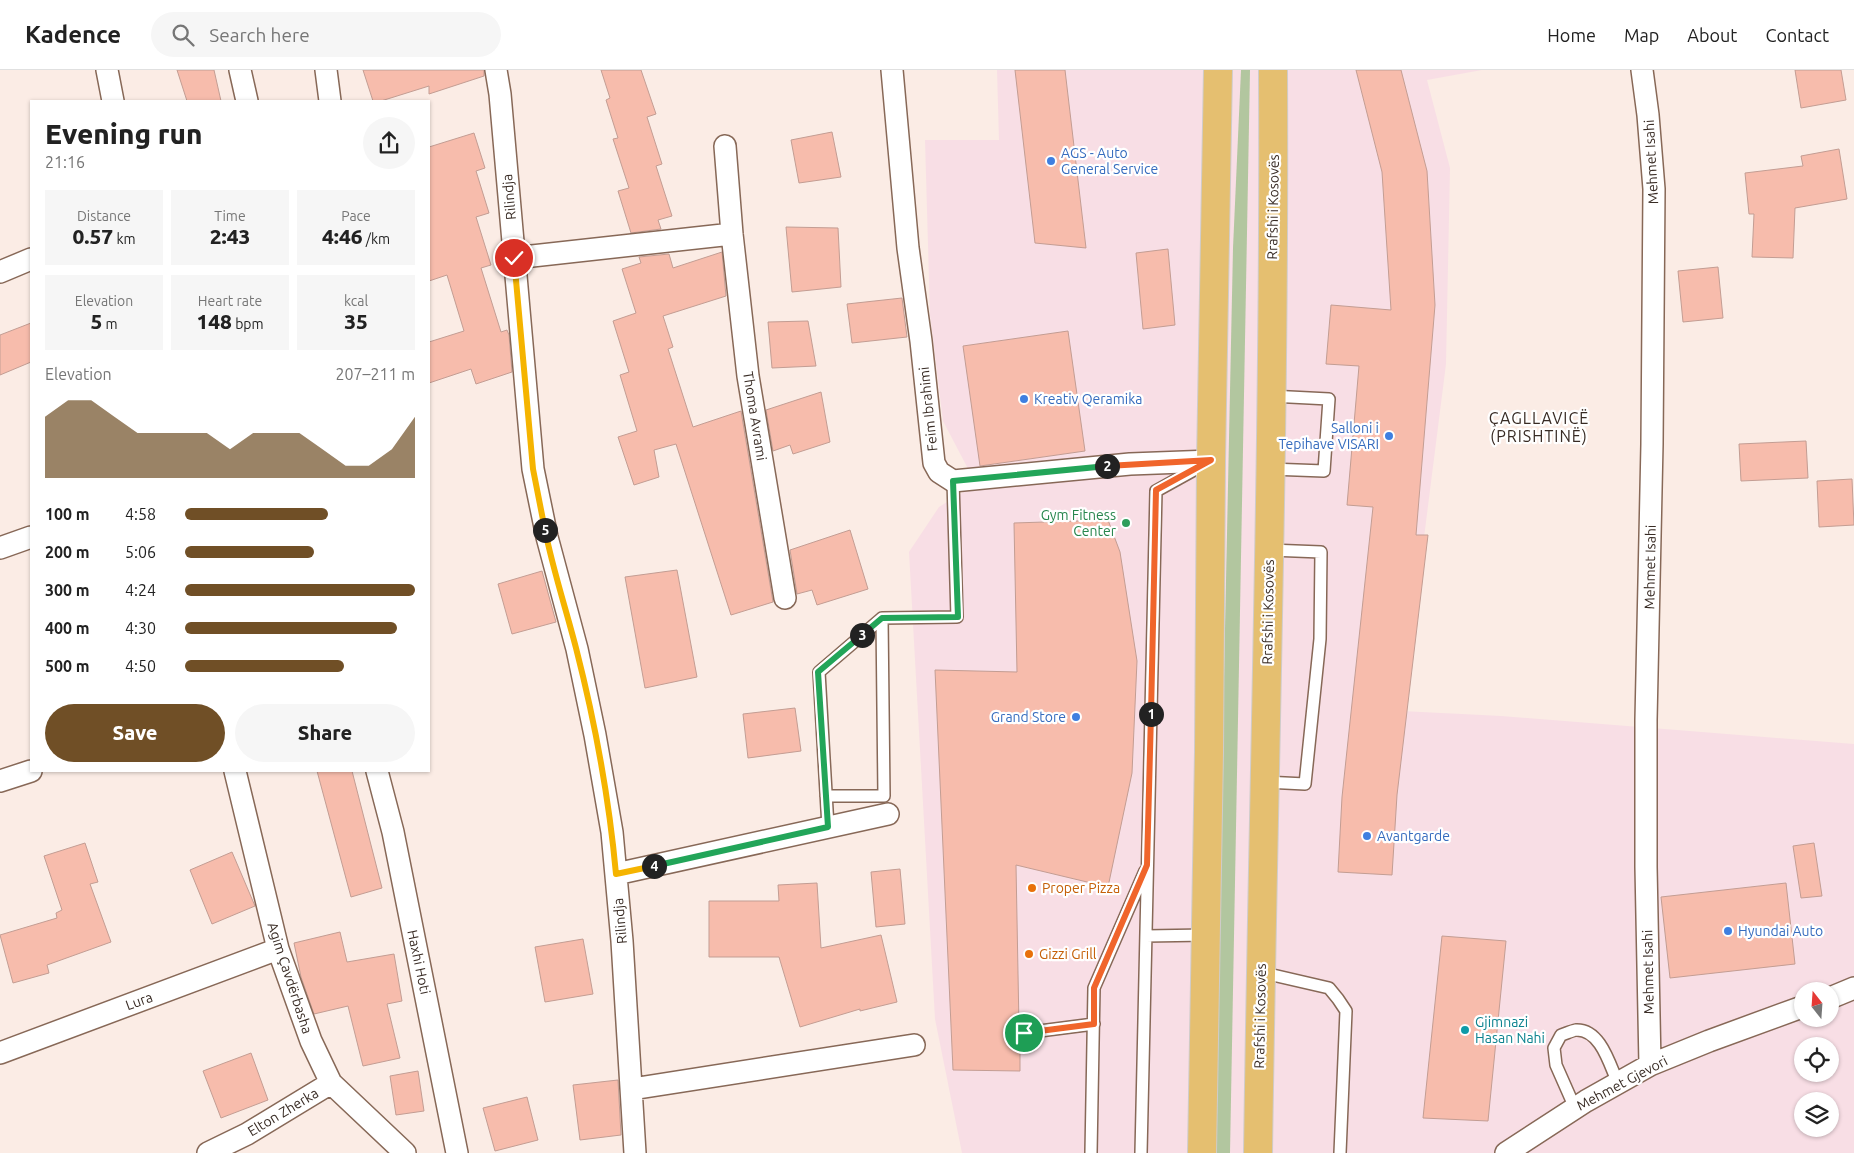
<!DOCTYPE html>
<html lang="en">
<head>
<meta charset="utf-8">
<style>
  body { margin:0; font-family:Ubuntu,sans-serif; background:#f6f6f6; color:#222; height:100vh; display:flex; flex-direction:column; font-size:19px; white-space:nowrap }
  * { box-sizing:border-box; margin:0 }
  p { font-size:16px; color:#767676 }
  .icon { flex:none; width:28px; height:28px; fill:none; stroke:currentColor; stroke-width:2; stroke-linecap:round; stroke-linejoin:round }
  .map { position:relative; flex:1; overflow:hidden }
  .details { position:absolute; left:30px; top:30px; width:400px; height:672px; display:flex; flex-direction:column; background:#fff; border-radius:0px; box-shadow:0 1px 4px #0004 }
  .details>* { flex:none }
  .needle { width:32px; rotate:343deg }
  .controls { position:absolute; left:1794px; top:912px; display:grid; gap:10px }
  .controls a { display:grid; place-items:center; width:45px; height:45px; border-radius:50%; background:#fff; box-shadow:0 1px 4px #0004; font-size:25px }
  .pin { position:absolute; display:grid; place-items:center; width:42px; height:42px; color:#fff; margin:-21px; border:2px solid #fff; border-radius:50%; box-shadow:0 1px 5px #0007 }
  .km { position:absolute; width:25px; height:25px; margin:-12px; border-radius:50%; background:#222; color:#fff; font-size:14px; line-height:25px; text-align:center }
  .round { display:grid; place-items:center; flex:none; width:52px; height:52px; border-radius:26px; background:#f6f6f6 }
  .summary { display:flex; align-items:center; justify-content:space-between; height:85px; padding:0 15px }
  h1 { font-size:28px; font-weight:800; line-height:38px }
  .stats { display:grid; grid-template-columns:repeat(3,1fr); gap:8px; height:85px; padding:5px 15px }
  .stats div { display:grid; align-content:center; border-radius:0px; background:#f6f6f6; text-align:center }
  .stats b { font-size:21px; font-weight:800 }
  .stats small { font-size:14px; font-weight:400 }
  .stats p { font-size:14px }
  .chart { height:140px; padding:10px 15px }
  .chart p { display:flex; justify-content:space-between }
  .chart svg { width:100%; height:90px; margin-top:5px; fill:#704f26; opacity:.7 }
  .primary-button { display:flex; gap:10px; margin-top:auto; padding:10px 15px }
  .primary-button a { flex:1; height:58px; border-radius:30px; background:#704f26; color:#fff; font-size:20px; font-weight:800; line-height:58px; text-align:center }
  .primary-button a+a { background:#f6f6f6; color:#222 }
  ul { padding:0 15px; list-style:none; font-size:16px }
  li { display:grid; grid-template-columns:80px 60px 1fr; align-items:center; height:38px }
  li i { height:12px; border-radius:6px; background:#704f26 }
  header { display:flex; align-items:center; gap:30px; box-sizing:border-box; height:70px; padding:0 25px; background:#fff; border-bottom:1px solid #e0e0e0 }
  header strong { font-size:24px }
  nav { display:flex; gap:28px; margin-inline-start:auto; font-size:18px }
  .search { width:350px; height:45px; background:#f6f6f6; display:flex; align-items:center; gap:12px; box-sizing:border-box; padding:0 18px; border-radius:28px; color:#767676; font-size:19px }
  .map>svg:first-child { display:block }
  .commercial { fill:#f8dee5; fill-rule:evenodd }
  .green { fill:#b2c69f }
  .building { fill:#f7bcac; stroke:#c39d93 }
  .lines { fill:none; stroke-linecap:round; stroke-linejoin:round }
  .lane-casing { stroke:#876857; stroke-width:14 }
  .street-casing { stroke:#876857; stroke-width:24 }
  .highway-casing { stroke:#cfccca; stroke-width:30 }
  .lane { stroke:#fff; stroke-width:11 }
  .street { stroke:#fff; stroke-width:21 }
  .highway { stroke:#e5bf70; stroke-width:28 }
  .split-1-casing { stroke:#fff; stroke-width:10 }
  .split-2-casing { stroke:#fff; stroke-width:10 }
  .split-3-casing { stroke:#fff; stroke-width:10 }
  .split-4-casing { stroke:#fff; stroke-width:10 }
  .split-5-casing { stroke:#fff; stroke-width:10 }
  .split-6-casing { stroke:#fff; stroke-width:10 }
  .split-1 { stroke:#f0652b; stroke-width:6 }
  .split-2 { stroke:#f0652b; stroke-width:6 }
  .split-3 { stroke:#22a559; stroke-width:6 }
  .split-4 { stroke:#22a559; stroke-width:6 }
  .split-5 { stroke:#f5b400; stroke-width:6 }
  .split-6 { stroke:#f5b400; stroke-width:6 }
  .shop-dot { fill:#3f7fe0; stroke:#fff; stroke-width:2 }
  .leisure-dot { fill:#2e9e5b; stroke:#fff; stroke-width:2 }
  .food-dot { fill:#e8710a; stroke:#fff; stroke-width:2 }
  .culture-dot { fill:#0f9aa8; stroke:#fff; stroke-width:2 }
  .labels { text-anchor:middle; stroke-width:4.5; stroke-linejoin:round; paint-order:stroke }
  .shop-label { font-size:14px; fill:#366cbe; stroke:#fff; text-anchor:start }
  .street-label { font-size:14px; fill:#382b24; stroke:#fff }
  .leisure-label { font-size:14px; fill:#27864d; stroke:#fff; text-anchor:end }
  .food-label { font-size:14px; fill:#c56008; stroke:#fff; text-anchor:start }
  .culture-label { font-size:14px; fill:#0d838f; stroke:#fff; text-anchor:start }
  .quarter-label { font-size:16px; letter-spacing:1px; fill:#382b24; stroke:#fff }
</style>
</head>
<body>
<header>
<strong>Kadence</strong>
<div class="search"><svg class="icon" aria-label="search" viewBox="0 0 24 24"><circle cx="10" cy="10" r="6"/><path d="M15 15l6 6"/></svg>Search here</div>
<nav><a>Home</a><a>Map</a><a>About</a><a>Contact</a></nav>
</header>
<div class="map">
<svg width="1854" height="1083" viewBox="0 0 1854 1083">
  <rect width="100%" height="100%" fill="#fbece5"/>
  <path class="commercial" d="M 997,0 L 1482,0 L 1427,10 L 1450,98 L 1446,294 L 1402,641 L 1501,646 L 1854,674 L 1854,1083 L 962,1083 L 935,949 L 909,482 L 939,437 L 976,414 L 943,351 L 930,245 L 925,70 L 999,70 ZM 1802,921 L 1830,921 L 1830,949 L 1802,949 ZM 1802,976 L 1830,976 L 1830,1004 L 1802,1004 ZM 1802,1031 L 1830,1031 L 1830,1059 L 1802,1059 Z"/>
  <path class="green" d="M 1241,0 L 1250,0 L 1230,1083 L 1214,1083 L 1233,178 Z"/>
  <path class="building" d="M 177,0 L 214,0 L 221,31 L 187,31 Z
    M 363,0 L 484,0 L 484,6 L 429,24 L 429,16 L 381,31 L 373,31 Z
    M 601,0 L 641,0 L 656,44 L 647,47 L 662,94 L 656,96 L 672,146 L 658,150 L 661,159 L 631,163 L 618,121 L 629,118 L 613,69 L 618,68 L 606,30 L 610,28 Z
    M 1015,0 L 1065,0 L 1086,178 L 1035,173 Z
    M 1356,0 L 1401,0 L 1427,101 L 1435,235 L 1416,465 L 1428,465 L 1397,725 L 1392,805 L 1338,802 L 1342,727 L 1373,437 L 1347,435 L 1359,296 L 1326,294 L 1331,235 L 1391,240 L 1382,102 Z
    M 1795,0 L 1841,0 L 1846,30 L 1801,38 Z
    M 832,62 L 841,107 L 799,113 L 791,70 Z
    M 474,63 L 485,98 L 476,101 L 489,143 L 476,147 L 491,195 L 481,198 L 501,262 L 507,260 L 509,265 L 512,302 L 476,314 L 471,299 L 429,313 L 429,272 L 464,261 L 447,205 L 429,211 L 429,77 Z
    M 1839,79 L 1847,129 L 1795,138 L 1793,188 L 1752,187 L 1754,144 L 1749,144 L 1745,103 L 1803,96 L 1801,86 Z
    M 786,157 L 838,158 L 841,217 L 792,222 Z
    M 1168,179 L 1175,255 L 1143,259 L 1136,183 Z
    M 722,182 L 726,226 L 663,246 L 673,277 L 668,279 L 693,357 L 741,341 L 773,532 L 731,545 L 676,374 L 654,380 L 659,407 L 634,415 L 618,367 L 637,361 L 620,305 L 629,302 L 613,251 L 636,243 L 622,199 L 641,193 L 639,187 L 669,184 L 673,198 Z
    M 1718,197 L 1723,248 L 1683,252 L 1678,201 Z
    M 902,228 L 907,267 L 852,273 L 847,234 Z
    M 808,251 L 816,296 L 772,298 L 768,252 Z
    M 31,253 L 31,292 L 0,305 L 0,265 Z
    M 1068,261 L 1085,381 L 980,396 L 963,276 Z
    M 821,322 L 830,372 L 793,384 L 790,375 L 773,381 L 766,340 Z
    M 1806,371 L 1808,408 L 1741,411 L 1739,374 Z
    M 1852,409 L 1854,455 L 1819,457 L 1817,411 Z
    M 1108,450 L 1120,482 L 1137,591 L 1132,703 L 1108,817 L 1016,795 L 1019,957 L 1017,963 L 1020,969 L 1020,1001 L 953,1000 L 935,600 L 1017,602 L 1014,453 Z
    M 850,460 L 868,519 L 817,535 L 812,520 L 797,524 L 790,480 Z
    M 677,500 L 697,607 L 645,618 L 625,507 Z
    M 542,501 L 556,552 L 512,564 L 498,514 Z
    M 795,638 L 801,681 L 748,688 L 743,644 Z
    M 317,701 L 352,701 L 382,818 L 351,827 Z
    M 85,773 L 98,812 L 90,814 L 111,872 L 47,895 L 49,903 L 13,913 L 0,865 L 57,848 L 56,843 L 62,840 L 44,786 Z
    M 1814,773 L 1822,826 L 1801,828 L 1793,776 Z
    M 232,782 L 255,836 L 212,854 L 190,800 Z
    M 900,799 L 905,854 L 876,857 L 871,802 Z
    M 817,813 L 821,878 L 881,865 L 897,932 L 860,941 L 860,939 L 800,957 L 779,887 L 709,887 L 709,831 L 779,831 L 778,815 Z
    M 1786,813 L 1795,894 L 1670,908 L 1661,827 Z
    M 340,862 L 347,892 L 394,884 L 402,931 L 387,934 L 400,988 L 363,996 L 348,936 L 314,944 L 301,907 L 294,873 Z
    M 1442,866 L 1506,871 L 1488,1051 L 1423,1048 Z
    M 583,869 L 593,924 L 545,932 L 535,877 Z
    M 251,983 L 268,1030 L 221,1048 L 203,1001 Z
    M 418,1001 L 424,1041 L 396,1045 L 390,1006 Z
    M 618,1010 L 621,1065 L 580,1070 L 573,1015 Z
    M 527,1027 L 538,1070 L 495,1081 L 483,1038 Z"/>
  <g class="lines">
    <defs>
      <path id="lane" d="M 1269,399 L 1324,401 L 1329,329 L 1270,326
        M 1266,712 L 1305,714 L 1320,569 L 1321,482 L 1269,480
        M 826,726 L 884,726 L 882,548
        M 828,757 L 819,602 L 882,548 L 957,547 L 953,411
        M 1146,866 L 1206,865
        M 1260,902 L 1329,918 L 1338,929 L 1346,941 L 1340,1083
        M 1024,963 L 1094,954
        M 1575,1038 L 1556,995 L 1554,978 L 1561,965 C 1565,964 1571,961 1576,960 C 1601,959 1610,996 1618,1013
        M 1091,1083 L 1094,918 L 1145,801
        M 1141,1083 L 1156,421 L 1203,395"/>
      <path id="street" d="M 107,0 L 113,31
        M 240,0 L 247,31
        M 326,0 L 330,31
        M 496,0 L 500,24 L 533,399 L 547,467 L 577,579 L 595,665 L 612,762 L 622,871 L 635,1083
        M 892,0 L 908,178 L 921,271 L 934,393 L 939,402 L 953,411 L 1130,394 L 1211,391
        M 1642,0 L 1648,45 L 1654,119 L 1652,374 L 1646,650 L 1646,797 L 1650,995
        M 725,76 L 732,164 L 748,306 L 785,528
        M 514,188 L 732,164
        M 0,202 L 31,189
        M 0,478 L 31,467
        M 235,701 L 278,879 L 311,971 L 331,1013 L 405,1083
        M 377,701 L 393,762 L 457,1083
        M 0,711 L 31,701
        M 616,804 L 888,744
        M 1830,928 L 1854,918
        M 0,983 L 278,879
        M 632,1019 L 914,975
        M 208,1083 L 247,1064 L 331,1013
        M 1506,1083 L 1586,1031 L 1650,995 L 1709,971 L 1802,937"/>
      <path id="highway" d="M 1202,1083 L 1209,682 L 1211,391 L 1218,0
        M 1258,1083 C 1263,722 1275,361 1273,0"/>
    </defs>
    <use href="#lane" class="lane-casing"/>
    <use href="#street" class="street-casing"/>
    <use href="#highway" class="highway-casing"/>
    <use href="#lane" class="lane"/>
    <use href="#street" class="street"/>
    <use href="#highway" class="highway"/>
  </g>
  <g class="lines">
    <defs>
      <path id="split-1" d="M 1024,963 L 1094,954 L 1094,918 L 1147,795 L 1151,644"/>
      <path id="split-2" d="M 1107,396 L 1211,390 L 1156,420 L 1151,644"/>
      <path id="split-3" d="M 862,565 L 882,548 L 958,547 L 953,411 L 1107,396"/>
      <path id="split-4" d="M 654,796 L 828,757 L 818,602 L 862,565"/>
      <path id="split-5" d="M 545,460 C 553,500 566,539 576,578 C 595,652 609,728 616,804 L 654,796"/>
      <path id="split-6" d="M 514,188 L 533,399 L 545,460"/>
    </defs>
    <use href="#split-1" class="split-1-casing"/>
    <use href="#split-2" class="split-2-casing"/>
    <use href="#split-3" class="split-3-casing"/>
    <use href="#split-4" class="split-4-casing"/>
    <use href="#split-5" class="split-5-casing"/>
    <use href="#split-6" class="split-6-casing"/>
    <use href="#split-1" class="split-1"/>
    <use href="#split-2" class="split-2"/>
    <use href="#split-3" class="split-3"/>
    <use href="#split-4" class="split-4"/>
    <use href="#split-5" class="split-5"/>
    <use href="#split-6" class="split-6"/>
  </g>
  <g class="shop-dot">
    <circle cx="1051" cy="91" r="5"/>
    <circle cx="1024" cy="329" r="5"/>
    <circle cx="1389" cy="366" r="5"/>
    <circle cx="1076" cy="647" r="5"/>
    <circle cx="1367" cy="766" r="5"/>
    <circle cx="1728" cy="861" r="5"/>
  </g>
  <circle class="leisure-dot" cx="1126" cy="453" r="5"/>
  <g class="food-dot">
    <circle cx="1032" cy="818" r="5"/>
    <circle cx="1029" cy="884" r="5"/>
  </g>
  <circle class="culture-dot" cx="1465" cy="960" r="5"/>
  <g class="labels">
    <g class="shop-label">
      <text x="1061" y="88">AGS - Auto<tspan x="1061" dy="16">General Service</tspan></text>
      <text x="1034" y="334">Kreativ Qeramika</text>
      <text x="1379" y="363" text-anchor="end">Salloni i<tspan x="1379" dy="16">Tepihave VISARI</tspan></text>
      <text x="1066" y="652" text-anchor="end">Grand Store</text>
      <text x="1377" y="771">Avantgarde</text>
      <text x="1738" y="866">Hyundai Auto</text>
    </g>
    <g class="street-label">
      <text transform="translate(1651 92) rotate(-93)" y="5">Mehmet Isahi</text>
      <text transform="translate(509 127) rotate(-95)" y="5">Rilindja</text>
      <text transform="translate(1273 137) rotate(-89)" y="5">Rrafshi i Kosovës</text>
      <text transform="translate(928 339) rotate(-96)" y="5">Feim Ibrahimi</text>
      <text transform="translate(755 346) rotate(81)" y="5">Thoma Avrami</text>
      <text transform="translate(1650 497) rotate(-89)" y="5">Mehmet Isahi</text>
      <text transform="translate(1268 542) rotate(-89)" y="5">Rrafshi i Kosovës</text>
      <text transform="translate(620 851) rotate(-95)" y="5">Rilindja</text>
      <text transform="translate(419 892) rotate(78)" y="5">Haxhi Hoti</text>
      <text transform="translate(1648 902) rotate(-91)" y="5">Mehmet Isahi</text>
      <text transform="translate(290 908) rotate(72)" y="5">Agim Çavdërbasha</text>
      <text transform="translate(139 931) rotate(-20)" y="5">Lura</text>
      <text transform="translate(1260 946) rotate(-89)" y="5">Rrafshi i Kosovës</text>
      <text transform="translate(1622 1013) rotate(-28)" y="5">Mehmet Gjevori</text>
      <text transform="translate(283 1042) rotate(-31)" y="5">Elton Zherka</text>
    </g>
    <g class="leisure-label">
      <text x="1116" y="450">Gym Fitness<tspan x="1116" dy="16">Center</tspan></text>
    </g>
    <g class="food-label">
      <text x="1042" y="823">Proper Pizza</text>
      <text x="1039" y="889">Gizzi Grill</text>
    </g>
    <g class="culture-label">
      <text x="1475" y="957">Gjimnazi<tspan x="1475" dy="16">Hasan Nahi</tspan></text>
    </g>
    <g class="quarter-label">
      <text x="1539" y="354">ÇAGLLAVICË<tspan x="1539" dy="18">(PRISHTINË)</tspan></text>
    </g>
  </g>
</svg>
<div class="controls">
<a><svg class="needle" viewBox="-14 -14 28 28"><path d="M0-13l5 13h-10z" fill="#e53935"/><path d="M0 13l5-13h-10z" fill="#767676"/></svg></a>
<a><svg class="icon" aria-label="locate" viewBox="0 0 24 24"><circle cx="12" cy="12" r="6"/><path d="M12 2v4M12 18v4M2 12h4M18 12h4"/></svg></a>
<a><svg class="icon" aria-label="layers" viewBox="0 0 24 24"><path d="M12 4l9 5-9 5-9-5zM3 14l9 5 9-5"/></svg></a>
</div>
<div class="pin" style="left:1024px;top:963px;background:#1e9e55"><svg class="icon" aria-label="arrive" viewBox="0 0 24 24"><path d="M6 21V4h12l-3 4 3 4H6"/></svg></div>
<div class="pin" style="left:514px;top:188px;background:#d93025"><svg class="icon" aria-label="check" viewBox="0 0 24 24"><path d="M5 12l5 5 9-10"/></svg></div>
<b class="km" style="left:1151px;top:644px">1</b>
<b class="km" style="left:1107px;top:396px">2</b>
<b class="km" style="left:862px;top:565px">3</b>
<b class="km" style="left:654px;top:796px">4</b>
<b class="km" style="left:545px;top:460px">5</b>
<section class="details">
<div class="summary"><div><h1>Evening run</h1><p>21:16</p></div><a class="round"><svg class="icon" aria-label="share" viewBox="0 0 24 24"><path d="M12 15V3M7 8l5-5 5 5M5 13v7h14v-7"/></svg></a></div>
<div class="stats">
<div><p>Distance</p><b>0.57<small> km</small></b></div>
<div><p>Time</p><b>2:43</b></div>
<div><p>Pace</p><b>4:46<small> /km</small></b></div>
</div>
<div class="stats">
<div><p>Elevation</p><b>5<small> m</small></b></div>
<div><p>Heart rate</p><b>148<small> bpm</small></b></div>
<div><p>kcal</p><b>35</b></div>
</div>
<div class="chart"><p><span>Elevation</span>207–211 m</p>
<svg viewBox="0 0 160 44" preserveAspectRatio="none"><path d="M0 44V14L10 6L20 6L30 14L40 22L50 22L60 22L70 22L80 30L90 22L100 22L110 22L120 30L130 38L140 38L150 30L160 14V44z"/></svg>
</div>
<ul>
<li><b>100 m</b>4:58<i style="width:62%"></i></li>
<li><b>200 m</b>5:06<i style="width:56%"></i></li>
<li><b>300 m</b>4:24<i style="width:100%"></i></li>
<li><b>400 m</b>4:30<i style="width:92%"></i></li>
<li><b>500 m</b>4:50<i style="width:69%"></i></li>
</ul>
<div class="primary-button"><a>Save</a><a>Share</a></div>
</section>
</div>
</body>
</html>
